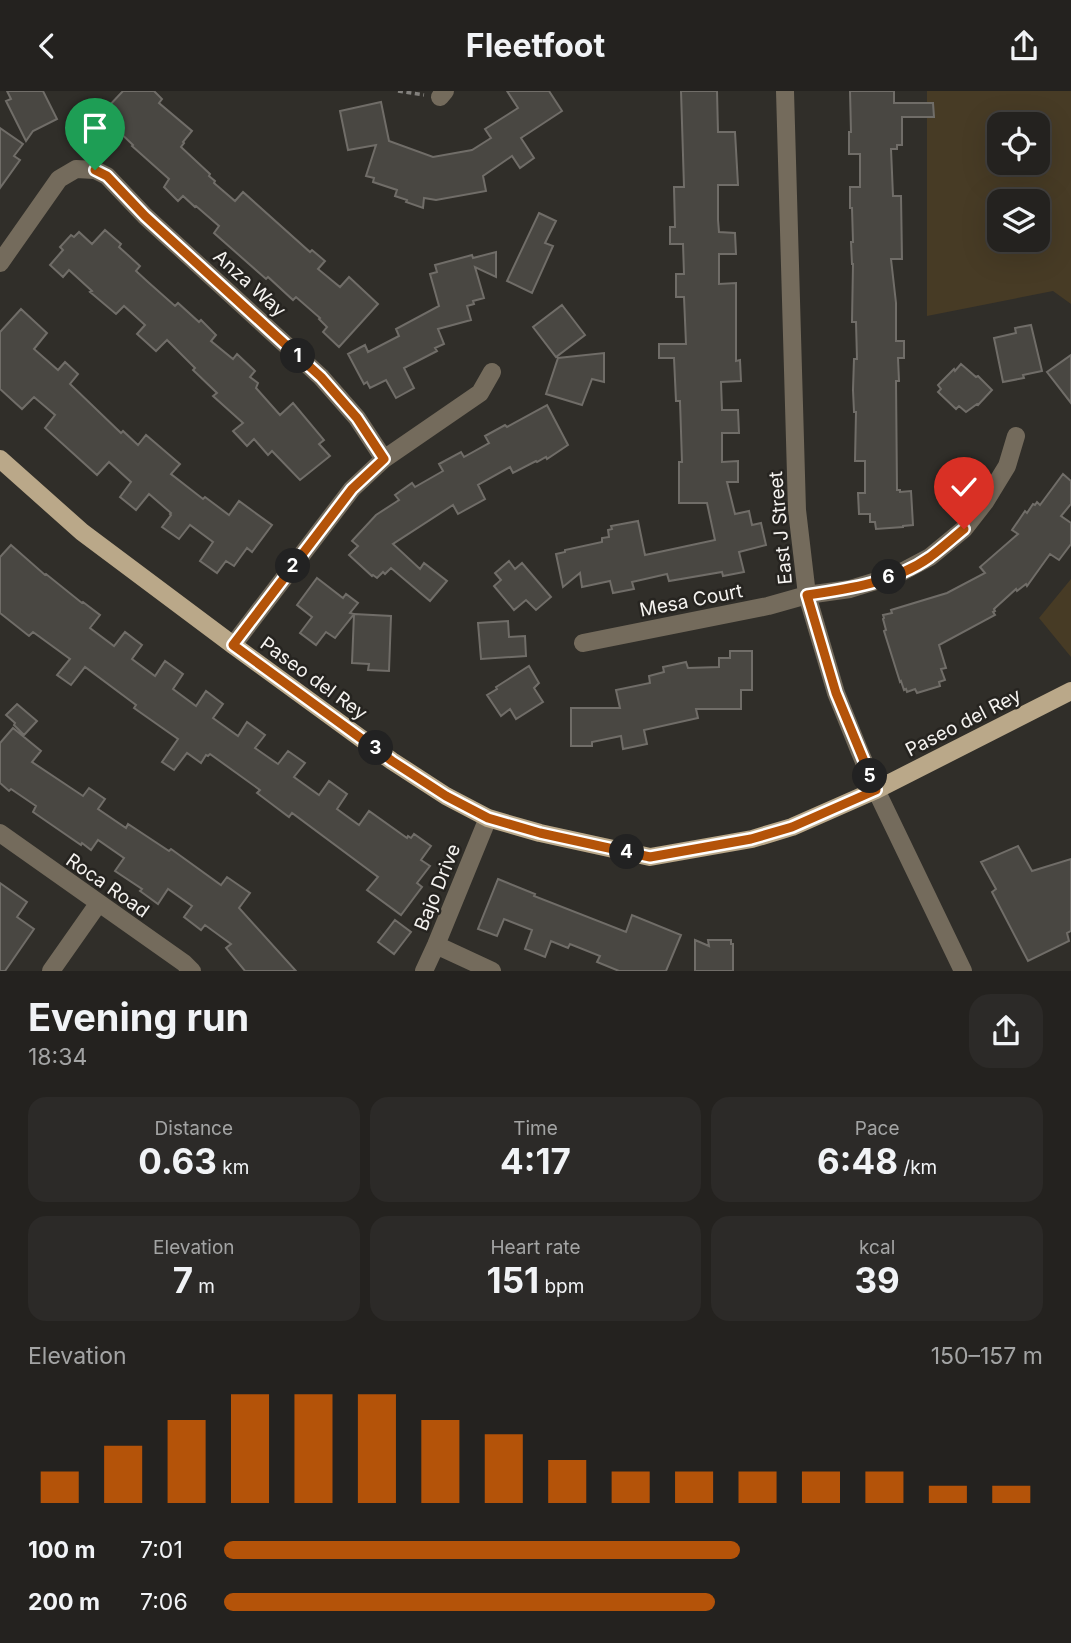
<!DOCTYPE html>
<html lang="en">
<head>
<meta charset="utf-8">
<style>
  body { margin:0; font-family:Inter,sans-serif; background:#2c2a28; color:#f1f3f6; height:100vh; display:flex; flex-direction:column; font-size:26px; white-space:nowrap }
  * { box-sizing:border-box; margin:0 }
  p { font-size:23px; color:#a3a4a4 }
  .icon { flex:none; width:38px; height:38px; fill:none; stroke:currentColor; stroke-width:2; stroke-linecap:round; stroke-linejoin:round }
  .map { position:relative; height:880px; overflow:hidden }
  .details { display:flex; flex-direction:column; background:#24221f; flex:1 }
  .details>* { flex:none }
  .buttons { position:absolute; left:987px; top:21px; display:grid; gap:14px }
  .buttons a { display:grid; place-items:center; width:63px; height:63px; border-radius:14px; background:#24221f; box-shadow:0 7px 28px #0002,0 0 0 2px #413f3d; font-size:35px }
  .pin { position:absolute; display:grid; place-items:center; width:60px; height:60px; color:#fff; margin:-72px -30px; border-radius:50% 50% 50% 0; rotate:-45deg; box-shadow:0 0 7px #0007 }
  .pin .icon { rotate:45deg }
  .km { position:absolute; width:35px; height:35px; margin:-18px; border-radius:50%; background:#222; color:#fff; font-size:19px; line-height:35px; text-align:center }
  .round { display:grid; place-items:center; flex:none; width:74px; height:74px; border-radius:21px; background:#2c2a28 }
  .head { display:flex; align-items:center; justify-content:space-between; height:119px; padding:0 28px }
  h1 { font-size:38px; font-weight:700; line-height:52px }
  .metrics { display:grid; grid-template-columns:repeat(3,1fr); gap:10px; height:119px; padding:7px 28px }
  .metrics div { display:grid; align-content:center; border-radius:18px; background:#2c2a28; text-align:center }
  .metrics b { font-size:35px; font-weight:700 }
  .metrics small { font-size:19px; font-weight:400 }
  .metrics p { font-size:19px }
  .chart { height:196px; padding:14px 28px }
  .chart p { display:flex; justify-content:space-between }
  .chart svg { width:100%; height:126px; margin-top:7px; stroke:#b45309; stroke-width:6 }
  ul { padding:0 28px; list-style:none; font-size:23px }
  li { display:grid; grid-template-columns:112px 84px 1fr; align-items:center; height:52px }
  li i { height:18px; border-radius:9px; background:#b45309 }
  header { display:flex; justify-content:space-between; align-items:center; height:91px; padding:0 28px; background:#24221f; font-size:32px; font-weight:700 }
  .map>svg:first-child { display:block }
  .green { fill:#473b25; fill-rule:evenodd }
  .building { fill:#494742; stroke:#706d68; stroke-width:2 }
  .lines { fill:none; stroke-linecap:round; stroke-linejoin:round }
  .path { stroke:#83817d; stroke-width:3.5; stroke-dasharray:5 3.5; stroke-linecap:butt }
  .minor { stroke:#746b5c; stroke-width:18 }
  .major { stroke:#baa889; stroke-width:18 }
  .route-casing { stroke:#fff; stroke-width:14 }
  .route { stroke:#b45309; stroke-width:9 }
  .labels { text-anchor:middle; stroke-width:5; stroke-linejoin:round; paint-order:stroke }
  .street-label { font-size:19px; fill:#f5f3f0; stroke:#262420 }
</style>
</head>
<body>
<header><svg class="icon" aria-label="back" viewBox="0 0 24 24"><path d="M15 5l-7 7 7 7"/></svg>Fleetfoot<svg class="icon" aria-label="share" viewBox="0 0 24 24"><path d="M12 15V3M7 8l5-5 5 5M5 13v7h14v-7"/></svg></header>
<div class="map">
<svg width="1071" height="880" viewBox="0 0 1071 880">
  <rect width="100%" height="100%" fill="#302e29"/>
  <path class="green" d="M 927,0 L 1071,0 L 1071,213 L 1053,200 L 927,225 ZM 999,33 L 1038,33 L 1038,72 L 999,72 ZM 999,110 L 1038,110 L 1038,149 L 999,149 Z
    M 1071,488 L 1071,566 L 1039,527 Z"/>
  <path class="building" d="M 7,0 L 43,0 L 57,28 L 33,40 L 26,50 L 6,10 L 11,8 Z
    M 123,0 L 154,0 L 162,8 L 159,12 L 192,40 L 183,51 L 184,52 L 181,56 L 210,83 L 209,85 L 215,90 L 214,92 L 235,110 L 243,101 L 310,161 L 312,159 L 325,170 L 318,178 L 340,196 L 349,186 L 378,213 L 339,256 L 323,241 L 327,236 L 319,228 L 320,227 L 296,206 L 293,209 L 268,186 L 266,188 L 214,142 L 219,135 L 196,115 L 195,116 L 183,105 L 178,110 L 164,96 L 169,88 L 132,55 L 133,54 L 112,34 L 116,30 L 114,28 L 115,26 L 106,18 Z
    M 507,0 L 549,0 L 562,20 L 521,47 L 534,67 L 520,77 L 512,65 L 483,85 L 486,100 L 436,109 L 424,107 L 423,117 L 406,111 L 407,109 L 395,105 L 397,99 L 373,91 L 374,87 L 366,85 L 376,54 L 348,59 L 340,20 L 381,11 L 389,50 L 433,66 L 472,59 L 491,47 L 485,38 L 518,17 Z
    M 681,0 L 717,0 L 718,41 L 735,41 L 738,94 L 718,94 L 718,129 L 719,141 L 735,142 L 736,163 L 719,163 L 719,193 L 736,192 L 736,270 L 740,269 L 741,290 L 721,291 L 722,319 L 738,319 L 739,342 L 722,342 L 722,371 L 738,370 L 738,391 L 727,391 L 735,423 L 749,420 L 752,434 L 761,432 L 766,454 L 739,461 L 744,481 L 723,485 L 722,481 L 669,490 L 667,483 L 632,491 L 634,498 L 613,502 L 610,490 L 582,496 L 580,482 L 563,496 L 556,463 L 565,461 L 565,459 L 602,451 L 602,447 L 609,446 L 608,439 L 612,438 L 611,435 L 638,430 L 645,464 L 715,449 L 707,412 L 679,412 L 679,371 L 682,371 L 680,310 L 676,310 L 674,267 L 659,267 L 659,253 L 686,253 L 684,206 L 676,206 L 676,183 L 684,183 L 683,153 L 670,153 L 670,136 L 675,136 L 674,96 L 684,96 Z
    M 850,0 L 894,0 L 894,12 L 933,12 L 934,26 L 902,26 L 902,54 L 897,54 L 897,58 L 891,58 L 893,105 L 901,105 L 902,168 L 891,168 L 896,212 L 896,250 L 904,250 L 904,267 L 898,267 L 899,290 L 896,290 L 897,399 L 900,399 L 900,401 L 911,400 L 913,434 L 903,435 L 903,436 L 876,438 L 875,431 L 870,431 L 870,423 L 859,423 L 858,402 L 865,402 L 865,370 L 855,370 L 856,321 L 854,321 L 853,299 L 854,268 L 857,268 L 856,231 L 852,231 L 853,173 L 852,173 L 851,151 L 853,151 L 852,117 L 850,117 L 850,96 L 860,96 L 860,63 L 849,63 L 849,41 L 851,41 Z
    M 0,37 L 23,53 L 14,65 L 20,69 L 0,97 Z
    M 539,122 L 556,130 L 545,152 L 553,155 L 532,202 L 507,190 Z
    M 105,139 L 121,153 L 119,156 L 140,175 L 136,180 L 148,191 L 175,215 L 178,212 L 199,231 L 201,229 L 216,244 L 211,250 L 233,268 L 237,263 L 255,280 L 250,286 L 258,292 L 256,297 L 280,324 L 293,312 L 324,349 L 319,353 L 330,365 L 300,389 L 272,360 L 268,364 L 254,348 L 247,355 L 233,340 L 243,332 L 213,305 L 217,302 L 193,279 L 195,277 L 167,249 L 156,260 L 137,243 L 145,234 L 124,215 L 116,223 L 90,201 L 92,200 L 69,179 L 63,186 L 50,174 L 63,159 L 60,156 L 71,144 L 74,146 L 79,141 L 92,153 Z
    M 496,161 L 496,186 L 475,176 L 484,207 L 473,210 L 474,213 L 467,215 L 471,229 L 438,238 L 444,253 L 435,257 L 437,260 L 404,277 L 414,297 L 396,307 L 386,289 L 370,297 L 367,291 L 364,293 L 348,263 L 365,254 L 368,261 L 399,245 L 396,238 L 439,215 L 430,183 L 437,181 L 435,174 L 472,164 L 473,167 Z
    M 562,214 L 585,244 L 556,266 L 533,236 Z
    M 21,218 L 47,242 L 34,258 L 58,279 L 65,271 L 78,283 L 70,293 L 121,342 L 123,340 L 138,354 L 146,344 L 180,373 L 171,383 L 203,408 L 205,406 L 229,424 L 239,410 L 272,434 L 252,461 L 247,457 L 234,475 L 226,470 L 217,482 L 200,470 L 213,451 L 190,434 L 179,448 L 162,436 L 171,424 L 170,423 L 171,422 L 149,403 L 136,419 L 120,406 L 131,391 L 109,371 L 97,384 L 45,337 L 55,324 L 34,306 L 22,318 L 0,298 L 0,241 Z
    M 1031,234 L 1042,280 L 1023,284 L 1024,287 L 1003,291 L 994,247 L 1016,242 L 1015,237 Z
    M 604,262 L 604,291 L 592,288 L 582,314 L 546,303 L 558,267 Z
    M 1071,264 L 1071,312 L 1047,281 Z
    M 961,273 L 976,286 L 978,285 L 992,299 L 978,314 L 977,313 L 966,321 L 959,315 L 956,318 L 938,301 L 941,298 L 938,294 L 954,278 L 955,280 Z
    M 547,314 L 568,354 L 547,368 L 546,366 L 537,371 L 536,370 L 513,382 L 510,376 L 478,394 L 485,408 L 458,423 L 453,414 L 393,453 L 420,478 L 424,472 L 447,490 L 430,510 L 391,477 L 385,483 L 383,481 L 377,487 L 373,484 L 372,485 L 349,464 L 358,455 L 352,450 L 376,424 L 399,409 L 395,404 L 412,392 L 415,396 L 443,380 L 439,373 L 461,361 L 464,366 L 489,352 L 485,345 L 505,334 L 507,336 Z
    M 1063,383 L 1071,390 L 1071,413 L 1061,425 L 1071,432 L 1071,453 L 1059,469 L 1050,463 L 1027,495 L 1026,493 L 1017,500 L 1016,498 L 994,518 L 995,520 L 993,521 L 995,524 L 939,554 L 946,577 L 941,578 L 945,589 L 939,591 L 940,595 L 917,602 L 915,598 L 907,601 L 906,598 L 904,599 L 901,590 L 900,591 L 884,540 L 886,539 L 883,528 L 884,527 L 883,524 L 892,522 L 891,519 L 947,502 L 985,482 L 980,476 L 1018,443 L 1012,439 L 1025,420 L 1027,422 L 1033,413 L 1035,414 L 1037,411 L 1040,414 Z
    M 11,454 L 45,484 L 46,483 L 82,512 L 83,511 L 100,524 L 90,537 L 114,555 L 125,541 L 142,554 L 132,568 L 155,585 L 165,570 L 183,583 L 173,598 L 196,615 L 206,600 L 223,613 L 213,627 L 238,645 L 247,631 L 265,644 L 255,657 L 278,673 L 288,660 L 305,672 L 294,686 L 319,704 L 329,690 L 347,703 L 337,718 L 359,734 L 369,720 L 407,747 L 408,745 L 411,747 L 414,743 L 431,755 L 421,769 L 430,775 L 417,792 L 422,796 L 401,824 L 367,799 L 378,786 L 292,722 L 289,726 L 257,702 L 260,699 L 210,663 L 208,665 L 206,664 L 201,672 L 187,662 L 174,679 L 162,671 L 178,648 L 134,617 L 136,614 L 85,576 L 71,594 L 57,584 L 70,568 L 33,541 L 29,545 L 0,522 L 0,466 Z
    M 509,470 L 515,478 L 522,472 L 551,506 L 536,519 L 526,509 L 514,519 L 494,495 L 501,489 L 495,482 Z
    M 317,487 L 343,507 L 346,503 L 358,512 L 350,522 L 354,523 L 335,547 L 326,541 L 316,554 L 300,542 L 312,526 L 297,514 Z
    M 354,523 L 391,525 L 389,580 L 368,579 L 369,573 L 352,572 Z
    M 508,530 L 509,546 L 525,545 L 526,565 L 481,568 L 478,532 Z
    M 730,560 L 752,560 L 752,599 L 741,599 L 741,618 L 696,618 L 698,627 L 644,639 L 647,653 L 623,658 L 621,645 L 592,651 L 592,655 L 571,655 L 571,617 L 620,617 L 616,599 L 650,592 L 649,585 L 664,581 L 663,576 L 686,571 L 688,577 L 719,576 L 719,567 L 730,567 Z
    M 529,575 L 539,592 L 534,597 L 543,611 L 516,628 L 510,618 L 501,625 L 487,604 L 497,598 L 496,596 Z
    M 17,613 L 37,630 L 24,644 L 14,634 L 15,632 L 6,624 Z
    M 13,637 L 41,660 L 32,671 L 83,705 L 89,697 L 105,708 L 98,718 L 126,737 L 128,733 L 169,760 L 171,758 L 221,794 L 227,786 L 250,802 L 239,817 L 296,880 L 245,880 L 226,857 L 231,853 L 205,834 L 201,839 L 184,826 L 192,815 L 168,798 L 158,813 L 140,800 L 142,798 L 115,780 L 124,767 L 98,749 L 91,759 L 82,752 L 81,754 L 33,721 L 36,715 L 11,698 L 9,700 L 0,692 L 0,652 Z
    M 1018,755 L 1032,780 L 1071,768 L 1071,840 L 1067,842 L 1069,850 L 1028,870 L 992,801 L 996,798 L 981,771 Z
    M 498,788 L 535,803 L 534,805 L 626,841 L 632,824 L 681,844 L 666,880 L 619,880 L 597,871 L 600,865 L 570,853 L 568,857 L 551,850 L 545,866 L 525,858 L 532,839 L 504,828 L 497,845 L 478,838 Z
    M 0,792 L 27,811 L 17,826 L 34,838 L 5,880 L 0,880 Z
    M 395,829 L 411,841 L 394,863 L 378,851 Z
    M 695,849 L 709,855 L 708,849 L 731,849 L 731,853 L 733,853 L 733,880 L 695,880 Z"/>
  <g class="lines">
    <path class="path" d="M 398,0 L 424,4"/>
    <path class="minor" d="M 785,0 L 797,419 L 807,504 L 836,602 L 859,659 L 876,699 L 963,880
      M 440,6 L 445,0
      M 0,172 L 59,88 L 76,78 L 95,79 L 107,85 L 145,125 L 321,286 L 357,327 L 384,368
      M 583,552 L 768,515 L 807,504 L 850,498 L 896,484 L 930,466 L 964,438 L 985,411 L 1007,375 L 1016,345
      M 233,554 L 352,398 L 384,368 L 480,302 L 492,281
      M 0,742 L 184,872 L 192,880
      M 436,854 L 492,880
      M 51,880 L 98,813
      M 424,880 L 436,854 L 488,727"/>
    <path class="major" d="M 0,368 L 82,441 L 233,554 L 392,670 L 446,705 L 488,727 L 540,742 L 650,766 L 752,748 L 792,736 L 876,699 L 1071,600"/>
  </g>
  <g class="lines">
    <defs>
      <path id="route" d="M 95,79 L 107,85 L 145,125 L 321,286 L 357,327 L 384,368 L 352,398 L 233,554 L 392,670 L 446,705 L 488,727 L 540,742 L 650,766 L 751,748 L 792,736 L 876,699 L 836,602 L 807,504 C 849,498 895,491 930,466 C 942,457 953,447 964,438"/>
    </defs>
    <use href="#route" class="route-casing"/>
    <use href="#route" class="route"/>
  </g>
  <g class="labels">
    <g class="street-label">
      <text transform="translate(250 192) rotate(42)" y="7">Anza Way</text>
      <text transform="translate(780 437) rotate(-95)" y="7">East J Street</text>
      <text transform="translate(691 509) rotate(-11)" y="7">Mesa Court</text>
      <text transform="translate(314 587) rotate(36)" y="7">Paseo del Rey</text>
      <text transform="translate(963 631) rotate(-27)" y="7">Paseo del Rey</text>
      <text transform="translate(108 794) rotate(35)" y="7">Roca Road</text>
      <text transform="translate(437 796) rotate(-68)" y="7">Bajo Drive</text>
    </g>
  </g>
</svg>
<div class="buttons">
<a><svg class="icon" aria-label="locate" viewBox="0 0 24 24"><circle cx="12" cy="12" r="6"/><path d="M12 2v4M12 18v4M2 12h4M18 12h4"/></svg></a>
<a><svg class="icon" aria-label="layers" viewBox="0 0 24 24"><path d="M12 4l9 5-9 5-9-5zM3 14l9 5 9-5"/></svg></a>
</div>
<div class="pin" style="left:95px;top:79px;background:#1e9e55"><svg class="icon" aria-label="arrive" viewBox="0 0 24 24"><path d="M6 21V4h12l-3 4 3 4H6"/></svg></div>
<div class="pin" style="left:964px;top:438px;background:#d93025"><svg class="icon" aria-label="check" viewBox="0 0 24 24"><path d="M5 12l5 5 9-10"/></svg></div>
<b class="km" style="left:298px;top:265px">1</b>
<b class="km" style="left:293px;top:475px">2</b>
<b class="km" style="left:376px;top:657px">3</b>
<b class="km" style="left:627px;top:761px">4</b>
<b class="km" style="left:870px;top:685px">5</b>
<b class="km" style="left:889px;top:486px">6</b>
</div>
<section class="details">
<div class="head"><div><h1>Evening run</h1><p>18:34</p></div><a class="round"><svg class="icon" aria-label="share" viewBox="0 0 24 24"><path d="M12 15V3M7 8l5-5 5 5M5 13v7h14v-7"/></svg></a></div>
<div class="metrics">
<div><p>Distance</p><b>0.63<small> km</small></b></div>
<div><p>Time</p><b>4:17</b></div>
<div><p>Pace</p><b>6:48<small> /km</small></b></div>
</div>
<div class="metrics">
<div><p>Elevation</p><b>7<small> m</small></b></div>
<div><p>Heart rate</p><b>151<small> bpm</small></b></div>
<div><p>kcal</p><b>39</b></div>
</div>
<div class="chart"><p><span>Elevation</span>150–157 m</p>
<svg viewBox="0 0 160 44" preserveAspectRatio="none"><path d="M5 44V33M15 44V24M25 44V15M35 44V6M45 44V6M55 44V6M65 44V15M75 44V20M85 44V29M95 44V33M105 44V33M115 44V33M125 44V33M135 44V33M145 44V38M155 44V38"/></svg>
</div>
<ul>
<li><b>100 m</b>7:01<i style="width:63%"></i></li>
<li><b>200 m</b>7:06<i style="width:60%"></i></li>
</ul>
</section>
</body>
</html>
